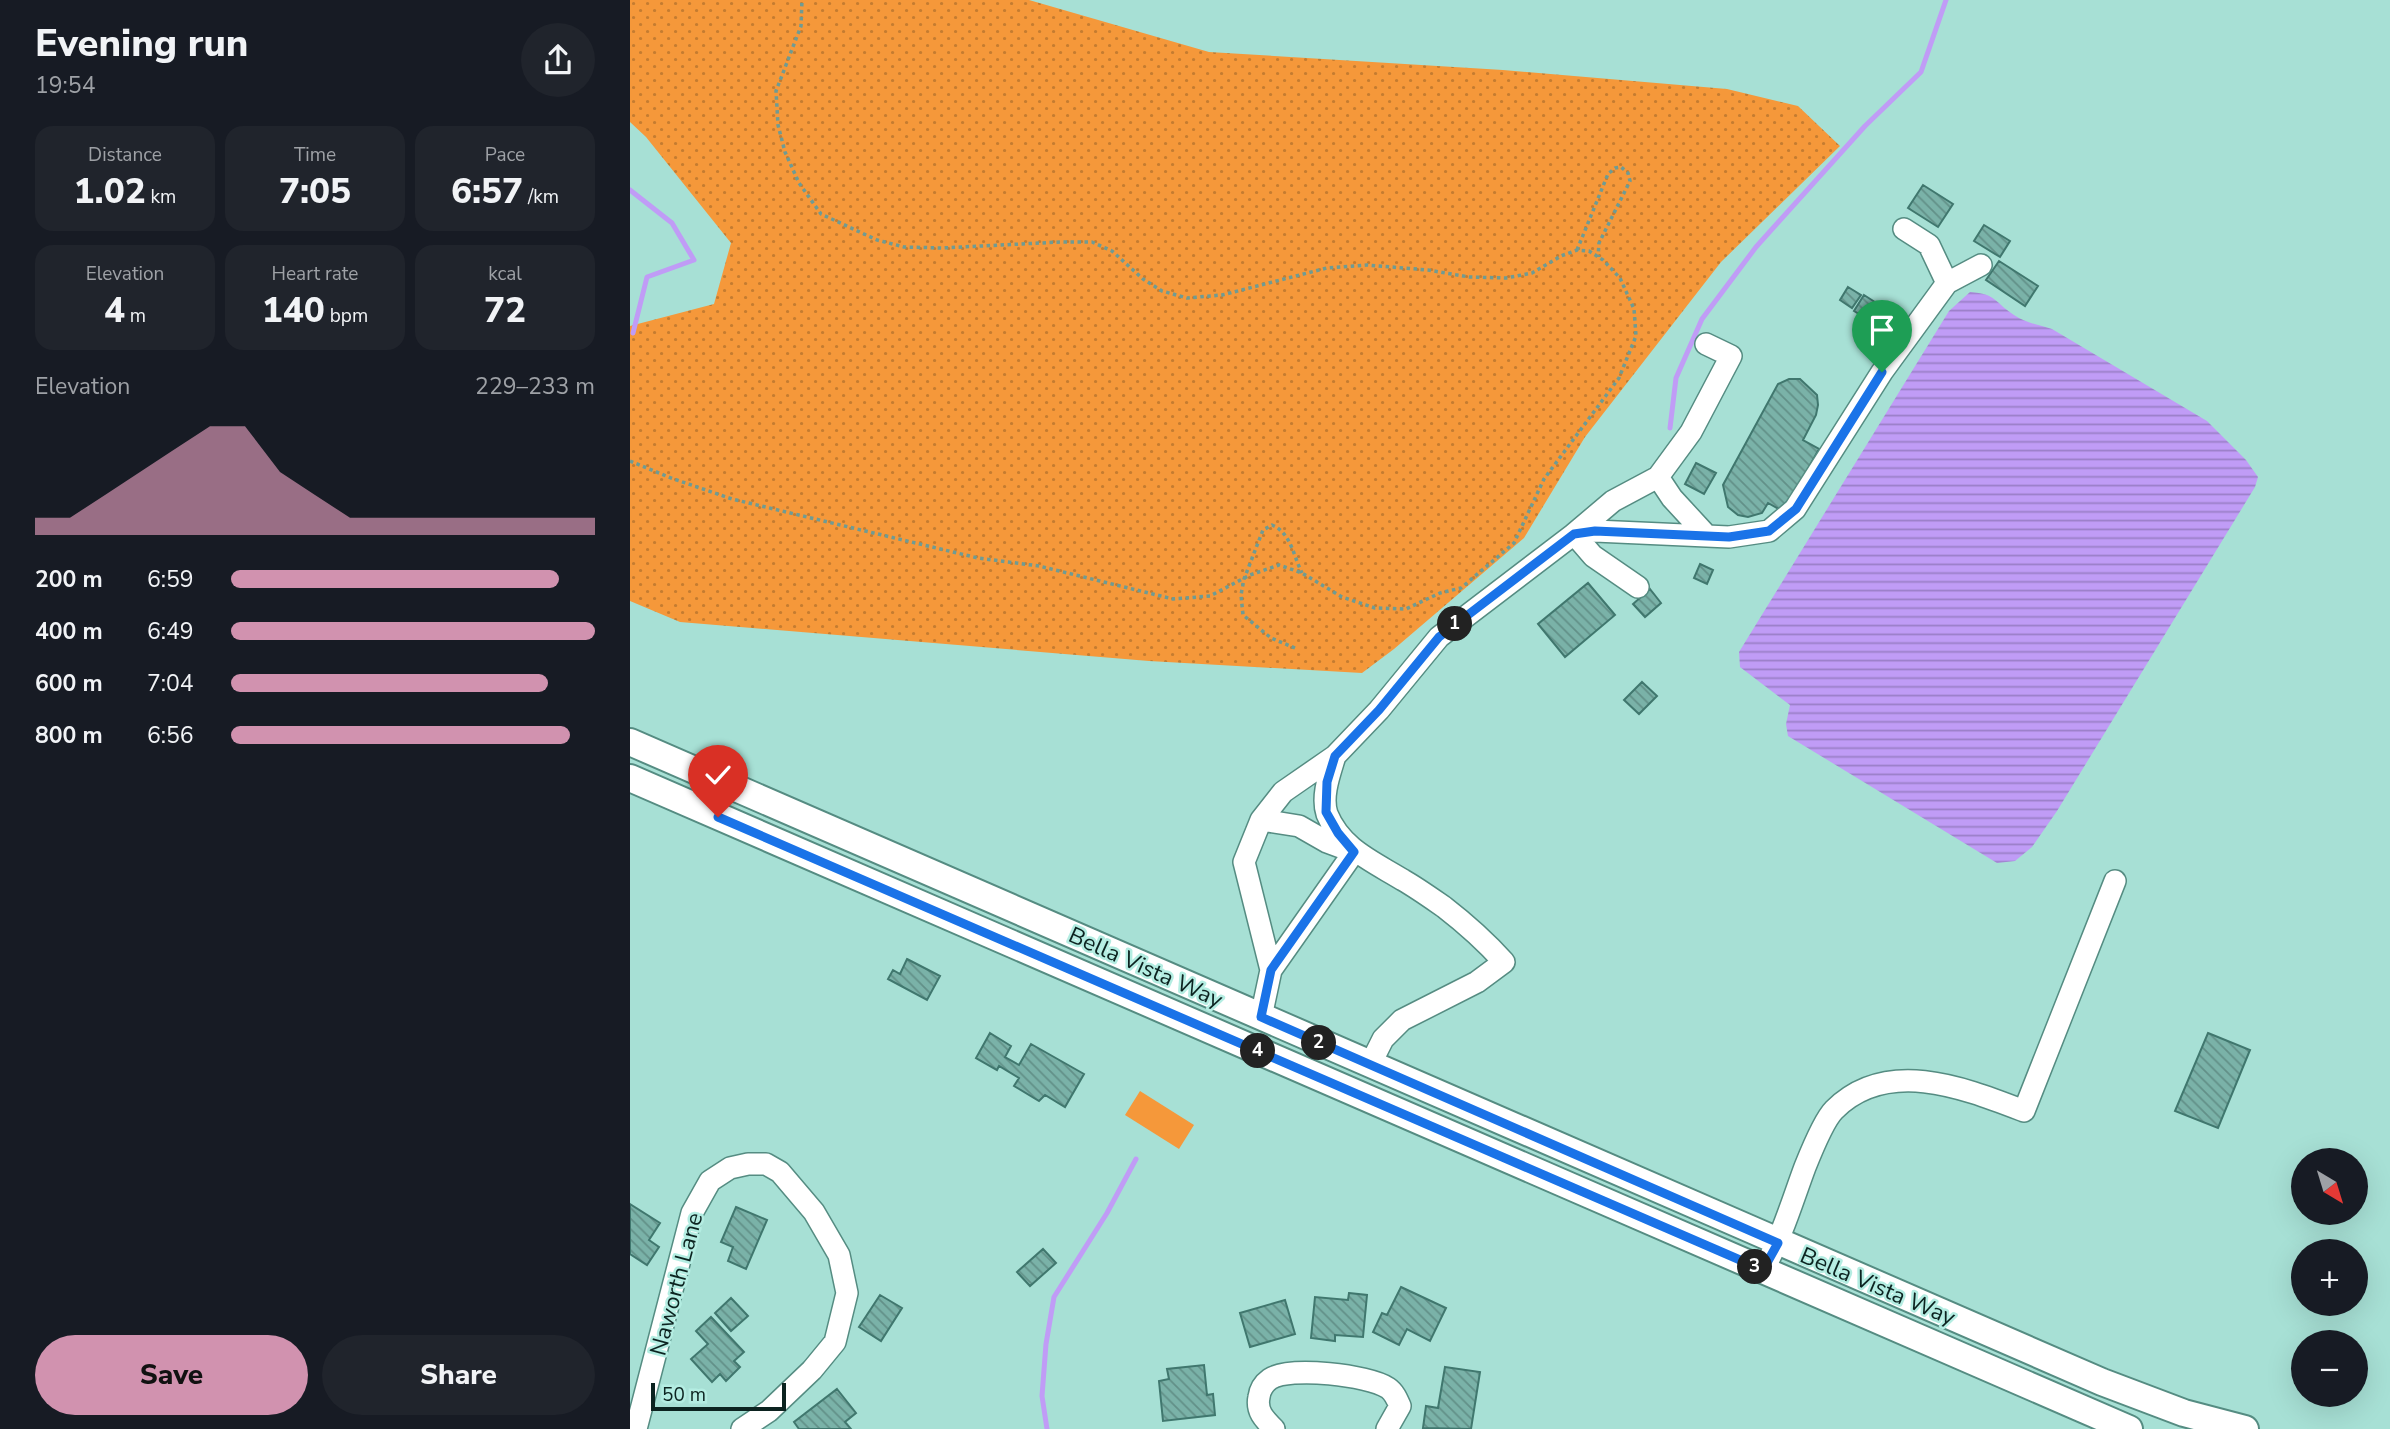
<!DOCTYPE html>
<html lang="en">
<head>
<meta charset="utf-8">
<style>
  body { margin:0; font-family:"Nunito Sans",sans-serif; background:#20242c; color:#f1f3f6; height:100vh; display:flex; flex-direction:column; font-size:26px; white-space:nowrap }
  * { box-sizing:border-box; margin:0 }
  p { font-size:23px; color:#9ea1a6 }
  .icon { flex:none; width:38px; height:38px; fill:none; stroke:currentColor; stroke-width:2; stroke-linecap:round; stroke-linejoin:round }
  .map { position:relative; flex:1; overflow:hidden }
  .details { display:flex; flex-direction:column; background:#171b24; width:630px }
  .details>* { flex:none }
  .needle { width:46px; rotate:142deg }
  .controls { position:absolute; left:1661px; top:1148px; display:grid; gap:14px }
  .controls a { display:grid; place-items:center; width:77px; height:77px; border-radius:50%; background:#171b24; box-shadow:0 7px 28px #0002; font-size:35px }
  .scale { position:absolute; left:21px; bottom:18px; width:135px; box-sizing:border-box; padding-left:7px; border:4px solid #0c2320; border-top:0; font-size:19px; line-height:24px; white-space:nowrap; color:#0c2320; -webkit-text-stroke:5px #b4ede2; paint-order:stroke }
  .pin { position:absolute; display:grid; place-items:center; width:60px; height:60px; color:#fff; margin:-72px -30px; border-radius:50% 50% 50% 0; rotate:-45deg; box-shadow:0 0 7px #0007 }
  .pin .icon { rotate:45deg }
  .km { position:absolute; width:35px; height:35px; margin:-18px; border-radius:50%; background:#222; color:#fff; font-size:19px; line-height:35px; text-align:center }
  .round { display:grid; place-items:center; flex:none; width:74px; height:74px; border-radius:37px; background:#20242c }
  .summary { display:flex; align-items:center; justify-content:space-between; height:119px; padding:0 35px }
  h1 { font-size:38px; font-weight:800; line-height:52px }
  .figures { display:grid; grid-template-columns:repeat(3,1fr); gap:10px; height:119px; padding:7px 35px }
  .figures div { display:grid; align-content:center; border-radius:18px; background:#20242c; text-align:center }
  .figures b { font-size:35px; font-weight:800 }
  .figures small { font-size:19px; font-weight:400 }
  .figures p { font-size:19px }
  .chart { height:196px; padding:14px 35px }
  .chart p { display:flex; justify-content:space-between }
  .chart svg { width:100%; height:126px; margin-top:7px; fill:#d192af; opacity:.7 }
  .primary-button { display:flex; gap:14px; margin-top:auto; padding:14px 35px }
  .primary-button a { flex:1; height:80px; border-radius:42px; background:#d192af; color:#111; font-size:28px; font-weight:800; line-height:80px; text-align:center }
  .primary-button a+a { background:#20242c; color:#f1f3f6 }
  ul { padding:0 35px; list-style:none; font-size:23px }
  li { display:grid; grid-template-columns:112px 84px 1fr; align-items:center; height:52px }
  li i { height:18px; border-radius:9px; background:#d192af }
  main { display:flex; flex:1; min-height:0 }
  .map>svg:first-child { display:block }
  .grass { fill:url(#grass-dots) }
  .park { fill:#f5983a }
  .water { fill:url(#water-rules) }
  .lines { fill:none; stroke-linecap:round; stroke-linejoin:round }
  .stream { stroke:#c09cf6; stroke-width:5 }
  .building { fill:url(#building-back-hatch); stroke:#40776e; stroke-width:2 }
  .minor-casing { stroke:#558c82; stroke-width:24 }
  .major-casing { stroke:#558c82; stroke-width:30 }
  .path { stroke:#6f9b93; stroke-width:3.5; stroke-dasharray:3.5 3.5; stroke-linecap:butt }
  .minor { stroke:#fff; stroke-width:21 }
  .major { stroke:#fff; stroke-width:26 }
  .route-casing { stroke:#fff; stroke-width:14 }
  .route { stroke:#1a73e8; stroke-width:9 }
  .labels { text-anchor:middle; stroke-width:5; stroke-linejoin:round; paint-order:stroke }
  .street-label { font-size:23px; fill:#0c2320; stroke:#b4ede2 }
</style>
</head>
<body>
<main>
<section class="details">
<div class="summary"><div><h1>Evening run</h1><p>19:54</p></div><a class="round"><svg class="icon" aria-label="share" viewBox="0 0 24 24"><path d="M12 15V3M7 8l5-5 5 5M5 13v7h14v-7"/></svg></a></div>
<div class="figures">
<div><p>Distance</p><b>1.02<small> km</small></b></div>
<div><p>Time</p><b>7:05</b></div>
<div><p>Pace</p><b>6:57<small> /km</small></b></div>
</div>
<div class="figures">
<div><p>Elevation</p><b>4<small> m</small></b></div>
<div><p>Heart rate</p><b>140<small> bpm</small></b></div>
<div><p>kcal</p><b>72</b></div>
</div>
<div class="chart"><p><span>Elevation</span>229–233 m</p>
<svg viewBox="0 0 160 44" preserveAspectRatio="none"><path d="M0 44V38L10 38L20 30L30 22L40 14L50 6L60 6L70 22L80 30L90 38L100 38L110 38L120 38L130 38L140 38L150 38L160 38V44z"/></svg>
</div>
<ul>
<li><b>200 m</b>6:59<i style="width:90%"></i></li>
<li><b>400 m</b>6:49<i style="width:100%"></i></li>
<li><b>600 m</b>7:04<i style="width:87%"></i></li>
<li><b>800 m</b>6:56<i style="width:93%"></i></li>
</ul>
<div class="primary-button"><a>Save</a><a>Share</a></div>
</section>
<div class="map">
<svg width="1760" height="1429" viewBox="0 0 1760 1429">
  <defs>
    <pattern id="grass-dots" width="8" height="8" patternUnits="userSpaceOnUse" patternTransform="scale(1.75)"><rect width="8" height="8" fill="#f5983a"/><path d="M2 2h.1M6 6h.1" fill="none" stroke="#c57c30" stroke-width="1.8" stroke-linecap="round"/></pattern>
    <pattern id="water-rules" width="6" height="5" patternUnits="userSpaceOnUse" patternTransform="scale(1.75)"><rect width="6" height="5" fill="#c09cf6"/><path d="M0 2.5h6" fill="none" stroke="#9a7fc7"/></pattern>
    <pattern id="building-back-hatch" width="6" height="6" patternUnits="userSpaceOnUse" patternTransform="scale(1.75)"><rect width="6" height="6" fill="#7ab2a8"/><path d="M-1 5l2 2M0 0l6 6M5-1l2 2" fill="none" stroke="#629088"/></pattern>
  </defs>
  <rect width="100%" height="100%" fill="#a7e0d5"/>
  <path class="grass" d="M 0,0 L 399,0 L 579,52 L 873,70 L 1097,89 L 1168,106 L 1210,146 L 1091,262 L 955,437 L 894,538 L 764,649 L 732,673 L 519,661 L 50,622 L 0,601 L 0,326 L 84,304 L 101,243 L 16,137 L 0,122 Z"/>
  <path class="park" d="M 510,1091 L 564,1125 L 549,1149 L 495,1115 Z"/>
  <path class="water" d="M 1340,292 C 1367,294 1364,302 1384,315 C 1396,323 1409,325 1422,329 L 1577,421 L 1616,460 L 1628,477 L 1625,487 L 1427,811 L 1402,847 L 1385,861 L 1367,863 L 1158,736 L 1156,724 L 1160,705 L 1110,667 L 1109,652 L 1319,311 Z"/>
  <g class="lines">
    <path class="stream" d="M 0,190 L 42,223 L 64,260 L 17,277 L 3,333
      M 1040,428 L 1046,378 L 1072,319 L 1126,247 L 1235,126 L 1291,72 L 1316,0
      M 417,1429 L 412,1396 L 416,1344 L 424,1297 L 477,1213 L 506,1159"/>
  </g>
  <path class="building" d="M 1293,185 L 1323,204 L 1308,227 L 1278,208 Z
    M 1354,225 L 1380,241 L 1370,257 L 1344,241 Z
    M 1369,261 L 1408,286 L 1395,306 L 1356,280 Z
    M 1218,287 L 1231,295 L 1222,308 L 1210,300 Z
    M 1234,295 L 1248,304 L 1239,320 L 1224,311 Z
    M 1159,379 L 1170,379 L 1187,395 L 1188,405 L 1186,415 L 1173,440 L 1189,449 L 1154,512 L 1138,503 L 1132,513 L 1118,517 L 1108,515 L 1098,507 L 1093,485 L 1148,384 Z
    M 1066,463 L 1086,473 L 1074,494 L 1055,484 Z
    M 1070,564 L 1083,570 L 1077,584 L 1064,578 Z
    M 958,583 L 985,615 L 935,657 L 908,624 Z
    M 1020,589 L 1031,603 L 1015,617 L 1003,604 Z
    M 1012,682 L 1027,696 L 1009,714 L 994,700 Z
    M 277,959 L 310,976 L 297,1000 L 258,979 L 263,970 L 270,974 Z
    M 360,1033 L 381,1046 L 375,1057 L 389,1065 L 401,1044 L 454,1074 L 435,1107 L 415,1095 L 409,1101 L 384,1086 L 389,1078 L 369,1066 L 367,1070 L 346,1058 Z
    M 1578,1033 L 1620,1050 L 1588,1128 L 1545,1111 Z
    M 0,1204 L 30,1223 L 19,1240 L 29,1247 L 17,1265 L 0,1254 Z
    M 106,1207 L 137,1220 L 116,1269 L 98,1261 L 103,1247 L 91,1242 Z
    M 413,1249 L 426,1263 L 400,1286 L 387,1272 Z
    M 771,1287 L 816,1308 L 800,1341 L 777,1329 L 769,1345 L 743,1332 L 752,1313 L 757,1315 Z
    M 719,1293 L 737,1295 L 733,1337 L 705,1335 L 705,1341 L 681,1338 L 685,1297 L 718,1300 Z
    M 250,1295 L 272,1308 L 251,1341 L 229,1327 Z
    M 101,1298 L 118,1316 L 101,1331 L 85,1313 Z
    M 655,1300 L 665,1334 L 620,1347 L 610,1313 Z
    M 81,1317 L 114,1352 L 104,1361 L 110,1367 L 96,1381 L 90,1374 L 82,1382 L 61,1359 L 78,1344 L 66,1331 Z
    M 574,1365 L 577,1395 L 583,1394 L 585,1415 L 533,1421 L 529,1381 L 539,1379 L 537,1369 Z
    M 815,1367 L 850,1372 L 841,1429 L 793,1428 L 796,1406 L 808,1408 Z
    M 207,1389 L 226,1413 L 215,1422 L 221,1429 L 169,1429 L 164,1422 Z"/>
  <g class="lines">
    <defs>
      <path id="minor" d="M 1317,283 L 1351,265
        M 1028,477 L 1042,498 L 1077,536
        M 1008,587 L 963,556 L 944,534 L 983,501 L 1028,477 L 1061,432 L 1101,356 L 1076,344
        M 705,756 C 700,773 691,796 697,814 C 711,849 744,862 773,880 C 787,888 801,898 814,907 C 836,924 856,942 874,962 L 847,982 L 772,1020 L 753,1039 L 740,1065
        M 631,820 L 669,826 L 697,842 L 724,852 L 641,970
        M 631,1017 L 641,970 L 614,862 L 631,820 L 653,792 L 705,756 L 749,710 L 809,637 L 944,534 L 965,531 L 1099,537 L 1139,531 L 1165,509 L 1252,372 L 1317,283 L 1299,245 L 1274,229
        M 1133,1270 C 1152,1237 1162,1202 1175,1167 C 1181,1152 1194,1120 1204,1110 C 1257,1057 1334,1088 1394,1111 L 1485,881
        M 6,1429 L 62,1213 L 80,1181 L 100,1168 L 118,1164 L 136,1164 L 150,1172 L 184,1212 L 209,1255 L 217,1293 L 205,1342 L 182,1370 L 139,1411 L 112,1429
        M 644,1429 C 634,1419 626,1411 629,1397 C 630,1389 633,1384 640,1379 C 660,1366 738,1375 758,1388 C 764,1392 767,1399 770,1406 L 757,1429"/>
      <path id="major" d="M 0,742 L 1472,1382 L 1554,1413 L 1615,1429
        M 0,778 L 1499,1429"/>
    </defs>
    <use href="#minor" class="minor-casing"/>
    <use href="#major" class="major-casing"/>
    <path class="path" d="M 947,250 L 978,174 L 985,168 L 991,167 L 998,173 L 1000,181 L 969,243 L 968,257
      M 0,461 L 41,478 L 102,499 L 348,558 L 409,566 L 543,599 L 580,596 L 620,575 L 649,565 L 672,573 L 712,597 L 745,608 L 776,609 L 810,593 L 831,588 L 884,543 L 914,479 L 989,378 L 1006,336 L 1004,309 L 990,278 L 973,260 L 959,251 L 947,250 L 931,256 L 902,273 L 876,278 L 839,277 L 798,270 L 737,265 L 697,268 L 592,295 L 557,298 L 532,291 L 513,279 L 482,251 L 462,242 L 430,242 L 312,248 L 274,247 L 247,240 L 191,214 L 169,183 L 155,152 L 148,125 L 146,91 L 171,26 L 172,0
      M 665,648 L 641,638 L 613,615 L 611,595 L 614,579 L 633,530 L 642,525 C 661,533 663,555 672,573"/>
    <use href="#minor" class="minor"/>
    <use href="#major" class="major"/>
  </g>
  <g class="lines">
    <defs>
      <path id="route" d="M 88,817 L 1133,1270 L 1148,1243 L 631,1017 L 641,970 L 724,852 L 708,833 L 696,812 L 697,782 L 705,756 L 749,710 L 809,637 L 944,534 L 965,531 L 1099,537 L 1139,531 L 1166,509 L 1252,372"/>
    </defs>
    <use href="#route" class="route-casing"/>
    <use href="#route" class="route"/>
  </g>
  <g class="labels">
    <g class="street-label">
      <text transform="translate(516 967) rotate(24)" y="8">Bella Vista Way</text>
      <text transform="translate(46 1284) rotate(-75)" y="8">Naworth Lane</text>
      <text transform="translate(1248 1286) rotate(23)" y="8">Bella Vista Way</text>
    </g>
  </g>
</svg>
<div class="controls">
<a><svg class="needle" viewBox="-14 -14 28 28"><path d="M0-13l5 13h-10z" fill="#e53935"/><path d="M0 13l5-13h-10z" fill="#9ea1a6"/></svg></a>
<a>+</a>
<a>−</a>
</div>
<div class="scale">50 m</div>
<div class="pin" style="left:1252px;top:372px;background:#1e9e55"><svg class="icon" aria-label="arrive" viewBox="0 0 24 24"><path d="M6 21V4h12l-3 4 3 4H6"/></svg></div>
<div class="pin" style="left:88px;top:817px;background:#d93025"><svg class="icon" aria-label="check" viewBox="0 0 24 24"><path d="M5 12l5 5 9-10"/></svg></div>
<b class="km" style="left:825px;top:624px">1</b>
<b class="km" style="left:689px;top:1043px">2</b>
<b class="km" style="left:1125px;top:1267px">3</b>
<b class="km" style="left:628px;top:1051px">4</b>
</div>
</main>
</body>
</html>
